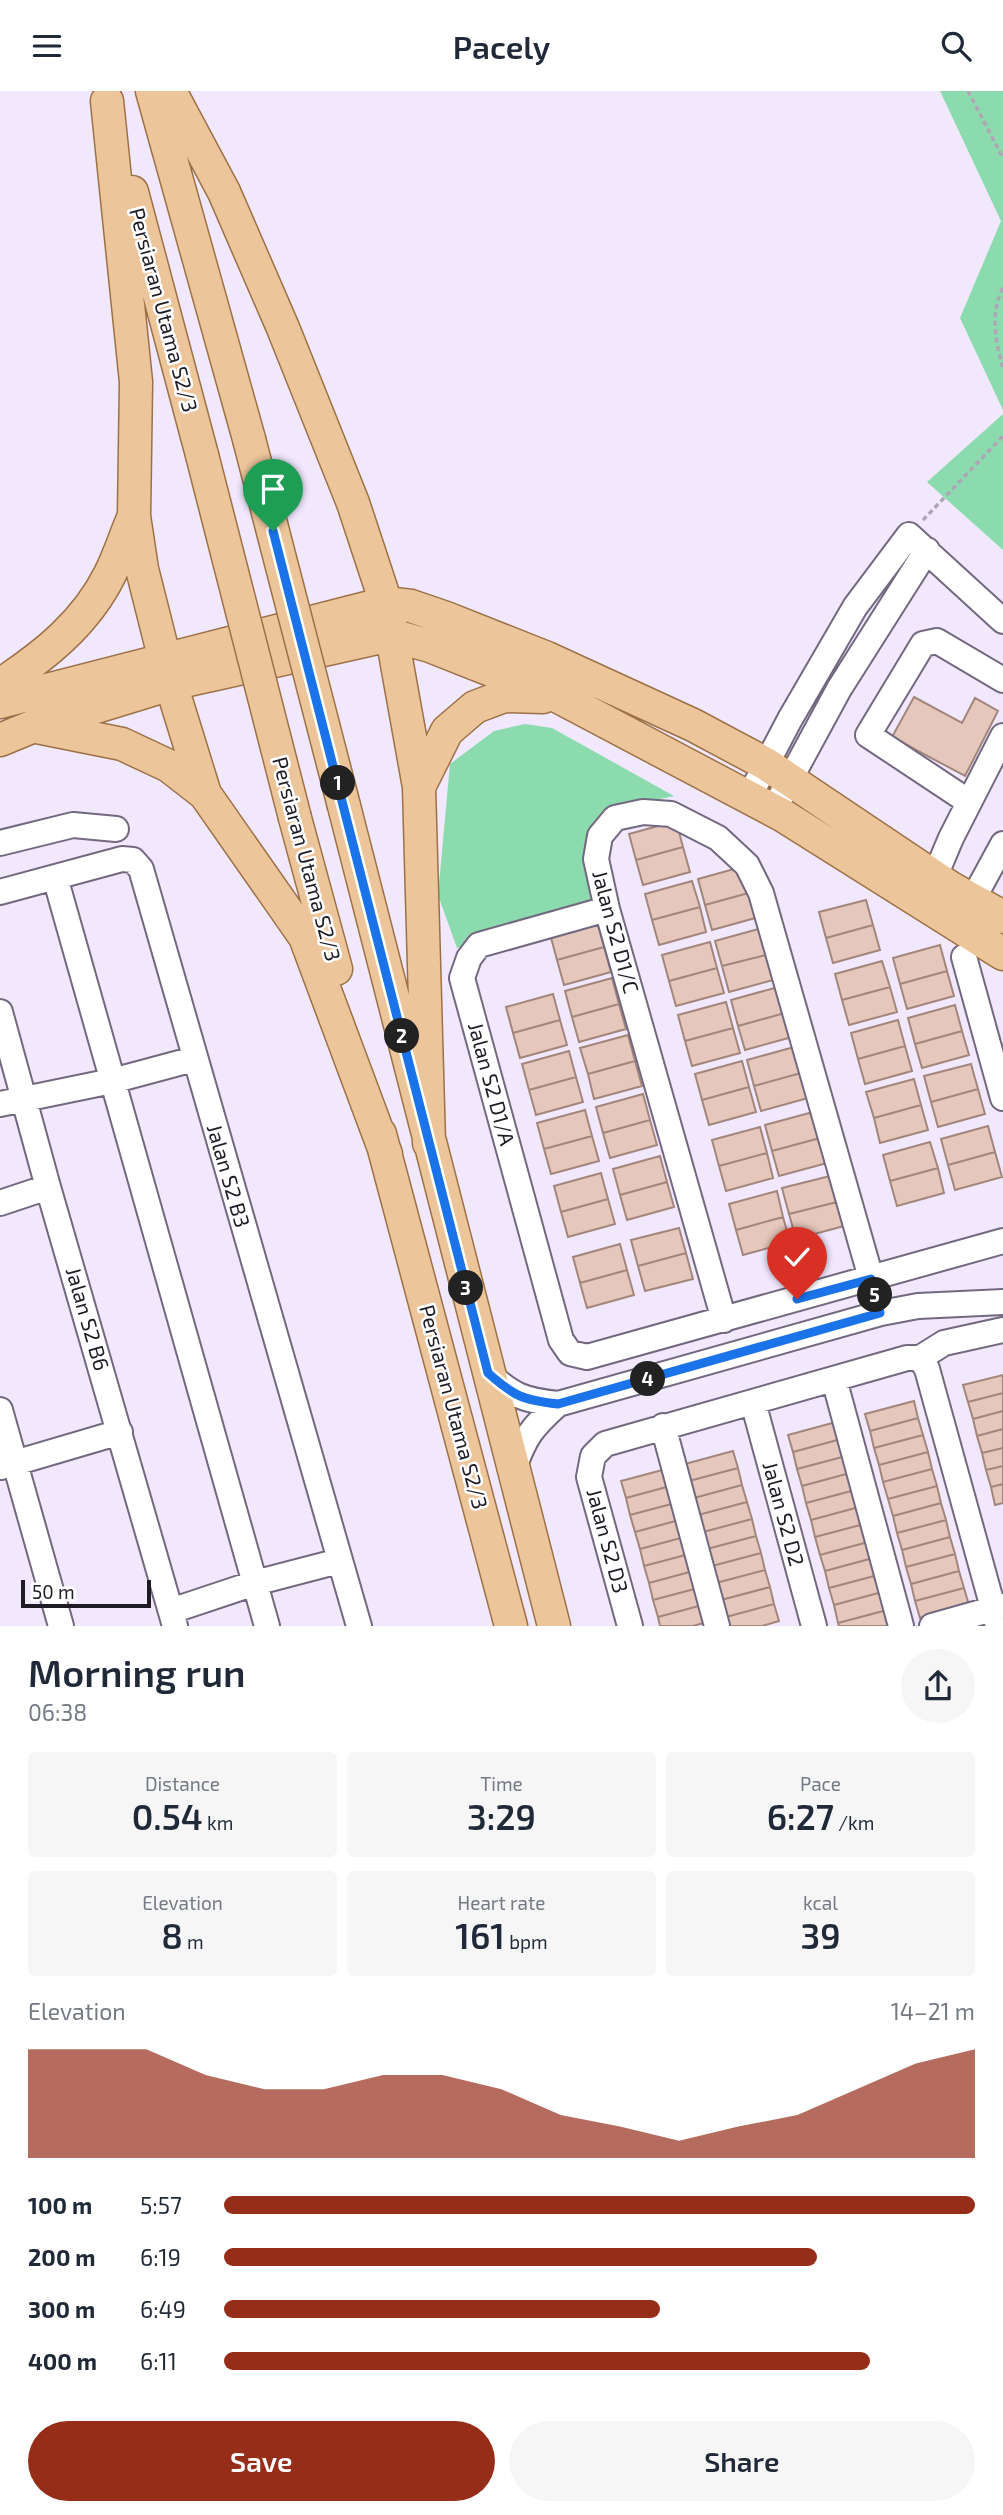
<!DOCTYPE html>
<html lang="en">
<head>
<meta charset="utf-8">
<style>
  body { margin:0; font-family:"Exo 2",sans-serif; background:#f6f6f7; color:#1f2937; height:100vh; display:flex; flex-direction:column; font-size:26px; white-space:nowrap }
  * { box-sizing:border-box; margin:0 }
  p { font-size:23px; color:#747a83 }
  .icon { flex:none; width:38px; height:38px; fill:none; stroke:currentColor; stroke-width:2; stroke-linecap:round; stroke-linejoin:round }
  .map { position:relative; height:1535px; overflow:hidden }
  .side { display:flex; flex-direction:column; background:#fff; flex:1 }
  .side>* { flex:none }
  .scale { position:absolute; left:21px; bottom:18px; width:130px; box-sizing:border-box; padding-left:7px; border:4px solid #1f1b24; border-top:0; font-size:19px; line-height:24px; white-space:nowrap; color:#1f1b24; -webkit-text-stroke:5px #fff; paint-order:stroke }
  .pin { position:absolute; display:grid; place-items:center; width:60px; height:60px; color:#fff; margin:-72px -30px; border-radius:50% 50% 50% 0; rotate:-45deg; box-shadow:0 0 7px #0007 }
  .pin .icon { rotate:45deg }
  .km { position:absolute; width:35px; height:35px; margin:-18px; border-radius:50%; background:#222; color:#fff; font-size:19px; line-height:35px; text-align:center }
  .round { display:grid; place-items:center; flex:none; width:74px; height:74px; border-radius:37px; background:#f6f6f7 }
  .head { display:flex; align-items:center; justify-content:space-between; height:119px; padding:0 28px }
  h1 { font-size:38px; font-weight:600; line-height:52px }
  .figures { display:grid; grid-template-columns:repeat(3,1fr); gap:10px; height:119px; padding:7px 28px }
  .figures div { display:grid; align-content:center; border-radius:7px; background:#f6f6f7; text-align:center }
  .figures b { font-size:35px; font-weight:600 }
  .figures small { font-size:19px; font-weight:400 }
  .figures p { font-size:19px }
  .chart { height:196px; padding:14px 28px }
  .chart p { display:flex; justify-content:space-between }
  .chart svg { width:100%; height:126px; margin-top:7px; fill:#962d19; opacity:.7 }
  .cta { display:flex; gap:14px; margin-top:auto; padding:14px 28px }
  .cta a { flex:1; height:80px; border-radius:42px; background:#962d19; color:#fff; font-size:28px; font-weight:600; line-height:80px; text-align:center }
  .cta a+a { background:#f6f6f7; color:#1f2937 }
  ul { padding:0 28px; list-style:none; font-size:23px }
  li { display:grid; grid-template-columns:112px 84px 1fr; align-items:center; height:52px }
  li i { height:18px; border-radius:9px; background:#962d19 }
  header { display:flex; justify-content:space-between; align-items:center; height:91px; padding:0 28px; background:#fff; font-size:32px; font-weight:600 }
  .map>svg:first-child { display:block }
  .green { fill:#8cdbae }
  .building { fill:#e5c7bb; stroke:#a3867b; stroke-width:2 }
  .lines { fill:none; stroke-linecap:round; stroke-linejoin:round }
  .minor-casing { stroke:#72687f; stroke-width:28 }
  .major-casing { stroke:#9c7146; stroke-width:35 }
  .path { stroke:#ada6b7; stroke-width:3.5; stroke-dasharray:5 3.5; stroke-linecap:butt }
  .minor { stroke:#fff; stroke-width:24 }
  .major { stroke:#ecc59b; stroke-width:32 }
  .major-bridge-casing { stroke:#9c7146; stroke-width:35; stroke-linecap:butt }
  .major-bridge { stroke:#ecc59b; stroke-width:32 }
  .route-casing { stroke:#fff; stroke-width:14 }
  .route { stroke:#1a73e8; stroke-width:9 }
  .labels { text-anchor:middle; stroke-width:5; stroke-linejoin:round; paint-order:stroke }
  .street-label { font-size:21px; fill:#1f1b24; stroke:#fff }
</style>
</head>
<body>
<header><svg class="icon" aria-label="menu" viewBox="0 0 24 24"><path d="M4 6h16M4 12h16M4 18h16"/></svg>Pacely<svg class="icon" aria-label="search" viewBox="0 0 24 24"><circle cx="10" cy="10" r="6"/><path d="M15 15l6 6"/></svg></header>
<div class="map">
<svg width="1003" height="1535" viewBox="0 0 1003 1535">
  <rect width="100%" height="100%" fill="#f1e8fe"/>
  <path class="green" d="M 940,0 L 1003,0 L 1003,319 L 960,227 L 1001,130 Z
    M 1003,323 L 1003,459 L 927,391 Z
    M 525,633 L 552,637 L 674,705 L 614,718 L 596,815 L 457,857 L 438,804 L 450,673 L 494,640 Z"/>
  <path class="building" d="M 914,606 L 962,632 L 975,607 L 998,620 L 965,685 L 892,646 Z
    M 676,730 L 683,756 L 636,769 L 629,743 Z
    M 683,756 L 690,781 L 643,794 L 636,769 Z
    M 745,775 L 752,801 L 705,814 L 698,788 Z
    M 692,790 L 700,816 L 652,829 L 645,803 Z
    M 752,801 L 759,826 L 712,839 L 705,814 Z
    M 866,809 L 873,834 L 826,847 L 819,821 Z
    M 700,816 L 706,841 L 659,854 L 652,829 Z
    M 597,830 L 604,856 L 557,869 L 550,843 Z
    M 873,834 L 880,859 L 833,872 L 826,847 Z
    M 762,837 L 770,863 L 722,875 L 715,850 Z
    M 710,851 L 717,877 L 669,890 L 662,864 Z
    M 940,854 L 947,880 L 900,893 L 893,867 Z
    M 604,856 L 611,881 L 564,894 L 557,869 Z
    M 770,863 L 777,888 L 729,901 L 722,875 Z
    M 882,870 L 890,896 L 842,909 L 835,883 Z
    M 717,877 L 724,902 L 676,915 L 669,890 Z
    M 947,880 L 954,905 L 907,918 L 900,893 Z
    M 612,887 L 619,913 L 572,926 L 565,900 Z
    M 778,896 L 785,922 L 738,935 L 731,909 Z
    M 890,896 L 897,921 L 849,934 L 842,909 Z
    M 553,903 L 560,929 L 513,942 L 506,916 Z
    M 726,911 L 733,937 L 685,950 L 678,924 Z
    M 619,913 L 626,938 L 579,951 L 572,926 Z
    M 955,914 L 962,940 L 915,953 L 908,927 Z
    M 785,922 L 792,946 L 745,959 L 738,935 Z
    M 560,929 L 567,954 L 520,967 L 513,942 Z
    M 898,929 L 905,955 L 858,968 L 851,942 Z
    M 733,937 L 740,962 L 692,975 L 685,950 Z
    M 962,940 L 969,964 L 922,977 L 915,953 Z
    M 628,944 L 635,970 L 588,983 L 580,957 Z
    M 905,955 L 912,980 L 865,993 L 858,968 Z
    M 794,956 L 801,982 L 754,995 L 747,969 Z
    M 569,960 L 576,986 L 529,999 L 522,973 Z
    M 635,970 L 642,995 L 594,1008 L 588,983 Z
    M 742,970 L 749,996 L 702,1009 L 695,983 Z
    M 971,973 L 978,998 L 931,1011 L 924,985 Z
    M 801,982 L 808,1007 L 761,1020 L 754,995 Z
    M 576,986 L 583,1011 L 536,1024 L 529,999 Z
    M 914,988 L 921,1014 L 874,1027 L 866,1001 Z
    M 749,996 L 756,1021 L 709,1034 L 702,1009 Z
    M 978,998 L 985,1023 L 938,1036 L 931,1011 Z
    M 643,1003 L 650,1029 L 603,1042 L 596,1016 Z
    M 921,1014 L 928,1039 L 880,1052 L 874,1027 Z
    M 585,1019 L 592,1045 L 544,1058 L 537,1032 Z
    M 813,1021 L 820,1047 L 772,1060 L 765,1034 Z
    M 650,1029 L 657,1054 L 610,1067 L 603,1042 Z
    M 988,1035 L 995,1061 L 948,1074 L 941,1048 Z
    M 760,1036 L 767,1062 L 719,1075 L 712,1049 Z
    M 592,1045 L 599,1070 L 551,1083 L 544,1058 Z
    M 820,1047 L 827,1072 L 779,1085 L 772,1060 Z
    M 930,1051 L 938,1077 L 890,1090 L 883,1064 Z
    M 995,1061 L 1002,1086 L 955,1099 L 948,1074 Z
    M 767,1062 L 773,1087 L 726,1100 L 719,1075 Z
    M 660,1065 L 667,1091 L 620,1104 L 613,1078 Z
    M 938,1077 L 944,1102 L 897,1115 L 890,1090 Z
    M 601,1082 L 608,1108 L 561,1121 L 554,1095 Z
    M 830,1085 L 837,1111 L 789,1123 L 782,1097 Z
    M 667,1091 L 674,1116 L 627,1129 L 620,1104 Z
    M 777,1100 L 783,1126 L 736,1139 L 729,1113 Z
    M 608,1108 L 615,1133 L 568,1146 L 561,1121 Z
    M 837,1111 L 844,1135 L 796,1148 L 789,1123 Z
    M 783,1126 L 790,1151 L 743,1164 L 736,1139 Z
    M 679,1137 L 686,1162 L 638,1175 L 631,1149 Z
    M 620,1153 L 627,1179 L 580,1192 L 573,1166 Z
    M 686,1162 L 693,1188 L 645,1200 L 638,1175 Z
    M 627,1179 L 634,1204 L 587,1217 L 580,1192 Z
    M 1003,1284 L 1003,1302 L 968,1311 L 963,1294 Z
    M 1003,1302 L 1003,1320 L 973,1328 L 968,1311 Z
    M 914,1310 L 918,1327 L 870,1340 L 865,1323 Z
    M 1003,1320 L 1003,1338 L 977,1345 L 973,1328 Z
    M 918,1327 L 923,1344 L 874,1357 L 870,1340 Z
    M 836,1331 L 841,1348 L 793,1361 L 788,1344 Z
    M 1003,1338 L 1003,1357 L 982,1362 L 977,1345 Z
    M 923,1344 L 928,1361 L 879,1374 L 874,1357 Z
    M 841,1348 L 846,1365 L 797,1378 L 793,1361 Z
    M 1003,1357 L 1003,1375 L 986,1379 L 982,1362 Z
    M 733,1360 L 738,1377 L 689,1390 L 685,1373 Z
    M 928,1361 L 932,1378 L 883,1391 L 879,1374 Z
    M 846,1365 L 850,1382 L 802,1395 L 797,1378 Z
    M 1003,1375 L 1003,1393 L 991,1396 L 986,1379 Z
    M 670,1377 L 674,1394 L 626,1407 L 621,1390 Z
    M 738,1377 L 742,1394 L 694,1407 L 689,1390 Z
    M 932,1378 L 937,1395 L 888,1408 L 883,1391 Z
    M 850,1382 L 855,1399 L 806,1412 L 802,1395 Z
    M 1003,1393 L 1003,1412 L 995,1414 L 991,1396 Z
    M 674,1394 L 679,1411 L 630,1424 L 626,1407 Z
    M 742,1394 L 747,1411 L 698,1424 L 694,1407 Z
    M 937,1395 L 941,1412 L 893,1425 L 888,1408 Z
    M 855,1399 L 859,1416 L 811,1429 L 806,1412 Z
    M 679,1411 L 683,1428 L 635,1441 L 630,1424 Z
    M 747,1411 L 752,1428 L 703,1441 L 698,1424 Z
    M 941,1412 L 946,1429 L 897,1442 L 893,1425 Z
    M 859,1416 L 864,1433 L 815,1446 L 811,1429 Z
    M 683,1428 L 688,1445 L 640,1458 L 635,1441 Z
    M 752,1428 L 756,1445 L 707,1458 L 703,1441 Z
    M 946,1429 L 950,1446 L 902,1459 L 897,1442 Z
    M 864,1433 L 868,1451 L 820,1464 L 815,1446 Z
    M 688,1445 L 693,1462 L 644,1475 L 640,1458 Z
    M 756,1445 L 761,1462 L 712,1475 L 707,1458 Z
    M 950,1446 L 955,1463 L 906,1476 L 902,1459 Z
    M 868,1451 L 873,1467 L 825,1480 L 820,1464 Z
    M 693,1462 L 697,1479 L 649,1492 L 644,1475 Z
    M 761,1462 L 765,1479 L 716,1492 L 712,1475 Z
    M 955,1463 L 959,1480 L 911,1493 L 906,1476 Z
    M 873,1467 L 878,1484 L 829,1497 L 825,1480 Z
    M 697,1479 L 702,1496 L 653,1509 L 649,1492 Z
    M 765,1479 L 770,1496 L 721,1509 L 716,1492 Z
    M 959,1480 L 964,1497 L 915,1510 L 911,1493 Z
    M 878,1484 L 882,1501 L 834,1514 L 829,1497 Z
    M 702,1496 L 706,1513 L 658,1526 L 653,1509 Z
    M 770,1496 L 774,1513 L 726,1526 L 721,1509 Z
    M 964,1497 L 969,1514 L 920,1527 L 915,1510 Z
    M 882,1501 L 887,1519 L 838,1532 L 834,1514 Z
    M 706,1513 L 711,1530 L 693,1535 L 660,1535 L 658,1526 Z
    M 774,1513 L 779,1530 L 762,1535 L 728,1535 L 726,1526 Z
    M 887,1519 L 891,1535 L 839,1535 L 838,1532 Z"/>
  <g class="lines">
    <defs>
      <path id="minor" d="M 781,705 L 839,598 L 927,459
        M 749,706 L 790,628 L 855,516 L 909,444 L 1003,530
        M 969,711 L 868,644 L 923,553 L 937,550 L 1003,589
        M 0,752 L 73,734 L 116,738
        M 935,785 L 951,747 L 1003,645
        M 55,786 L 267,1535
        M 0,801 L 122,768 L 133,769 L 141,778 L 359,1535
        M 972,810 L 1003,753
        M 607,818 L 479,854 L 469,867 L 462,887 L 561,1249 L 570,1262 L 587,1266 L 1003,1150
        M 964,866 L 1003,1007
        M 0,921 L 48,1096 L 175,1535
        M 0,1013 L 112,990 L 194,968
        M 0,1112 L 48,1096
        M 724,1229 L 607,818 L 596,768 L 600,745 L 615,727 L 643,721 L 671,723 L 718,747 L 747,774 L 761,802 L 881,1222
        M 920,1267 L 927,1278 L 998,1535
        M 487,1282 C 514,1305 522,1309 558,1313 L 881,1222 L 918,1215 L 1003,1211
        M 834,1288 L 901,1535
        M 753,1311 L 814,1535
        M 0,1319 L 61,1535
        M 663,1335 L 717,1535
        M 1,1376 L 120,1341
        M 513,1379 C 525,1346 531,1337 558,1313
        M 171,1520 L 255,1492 L 339,1470
        M 630,1535 L 589,1386 L 593,1365 L 605,1353 L 907,1267 L 920,1267 L 944,1252 L 1003,1239
        M 932,1535 L 1003,1515"/>
      <path id="major" d="M 152,0 L 249,348
        M 170,0 L 224,101 L 283,237 L 353,412 L 386,512 L 419,696 L 429,1052
        M 107,10 L 136,291 L 134,425 L 142,478 L 171,593 L 205,703 L 305,846 L 386,1063
        M 132,101 L 202,364
        M 0,594 C 44,565 86,532 110,483 C 119,465 125,446 133,427
        M 0,611 L 386,512 L 411,515 L 446,527 L 547,567 L 693,634 L 766,673 L 951,797 L 1003,826
        M 37,636 L 122,653 L 169,675 L 205,703
        M 0,649 L 34,635 L 171,593 L 391,544 L 430,555 L 559,606 L 782,724 L 1003,863
        M 419,696 L 447,640 L 475,616 L 504,605 L 543,606
        M 344,715 L 554,1535
        M 295,727 L 336,878
        M 380,1043 L 511,1535"/>
    </defs>
    <use href="#minor" class="minor-casing"/>
    <use href="#major" class="major-casing"/>
    <path class="path" d="M 968,0 L 1003,67
      M 1003,197 C 990,221 995,251 1003,276
      M 923,429 L 1003,345"/>
    <use href="#minor" class="minor"/>
    <use href="#major" class="major"/>
    <defs>
      <path id="major-bridge" d="M 249,348 L 344,715
        M 202,364 L 295,727"/>
    </defs>
    <use href="#major-bridge" class="major-bridge-casing"/>
    <use href="#major-bridge" class="major-bridge"/>
  </g>
  <g class="lines">
    <defs>
      <path id="route" d="M 273,440 L 488,1282 C 514,1305 522,1309 558,1313 L 880,1222 L 871,1188 L 797,1208"/>
    </defs>
    <use href="#route" class="route-casing"/>
    <use href="#route" class="route"/>
  </g>
  <g class="labels">
    <g class="street-label">
      <text transform="translate(163 219) rotate(75)" y="7">Persiaran Utama S2/3</text>
      <text transform="translate(306 768) rotate(75)" y="7">Persiaran Utama S2/3</text>
      <text transform="translate(615 841) rotate(75)" y="7">Jalan S2 D1/C</text>
      <text transform="translate(491 993) rotate(75)" y="7">Jalan S2 D1/A</text>
      <text transform="translate(228 1085) rotate(74)" y="7">Jalan S2 B3</text>
      <text transform="translate(87 1228) rotate(74)" y="7">Jalan S2 B6</text>
      <text transform="translate(453 1316) rotate(75)" y="7">Persiaran Utama S2/3</text>
      <text transform="translate(783 1423) rotate(75)" y="7">Jalan S2 D2</text>
      <text transform="translate(607 1450) rotate(75)" y="7">Jalan S2 D3</text>
    </g>
  </g>
</svg>
<div class="scale">50 m</div>
<div class="pin" style="left:273px;top:440px;background:#1e9e55"><svg class="icon" aria-label="arrive" viewBox="0 0 24 24"><path d="M6 21V4h12l-3 4 3 4H6"/></svg></div>
<div class="pin" style="left:797px;top:1208px;background:#d93025"><svg class="icon" aria-label="check" viewBox="0 0 24 24"><path d="M5 12l5 5 9-10"/></svg></div>
<b class="km" style="left:338px;top:692px">1</b>
<b class="km" style="left:402px;top:945px">2</b>
<b class="km" style="left:466px;top:1197px">3</b>
<b class="km" style="left:648px;top:1288px">4</b>
<b class="km" style="left:875px;top:1204px">5</b>
</div>
<section class="side">
<div class="head"><div><h1>Morning run</h1><p>06:38</p></div><a class="round"><svg class="icon" aria-label="share" viewBox="0 0 24 24"><path d="M12 15V3M7 8l5-5 5 5M5 13v7h14v-7"/></svg></a></div>
<div class="figures">
<div><p>Distance</p><b>0.54<small> km</small></b></div>
<div><p>Time</p><b>3:29</b></div>
<div><p>Pace</p><b>6:27<small> /km</small></b></div>
</div>
<div class="figures">
<div><p>Elevation</p><b>8<small> m</small></b></div>
<div><p>Heart rate</p><b>161<small> bpm</small></b></div>
<div><p>kcal</p><b>39</b></div>
</div>
<div class="chart"><p><span>Elevation</span>14–21 m</p>
<svg viewBox="0 0 160 44" preserveAspectRatio="none"><path d="M0 44V6L10 6L20 6L30 15L40 20L50 20L60 15L70 15L80 20L90 29L100 33L110 38L120 33L130 29L140 20L150 11L160 6V44z"/></svg>
</div>
<ul>
<li><b>100 m</b>5:57<i style="width:100%"></i></li>
<li><b>200 m</b>6:19<i style="width:79%"></i></li>
<li><b>300 m</b>6:49<i style="width:58%"></i></li>
<li><b>400 m</b>6:11<i style="width:86%"></i></li>
</ul>
<div class="cta"><a>Save</a><a>Share</a></div>
</section>
</body>
</html>
